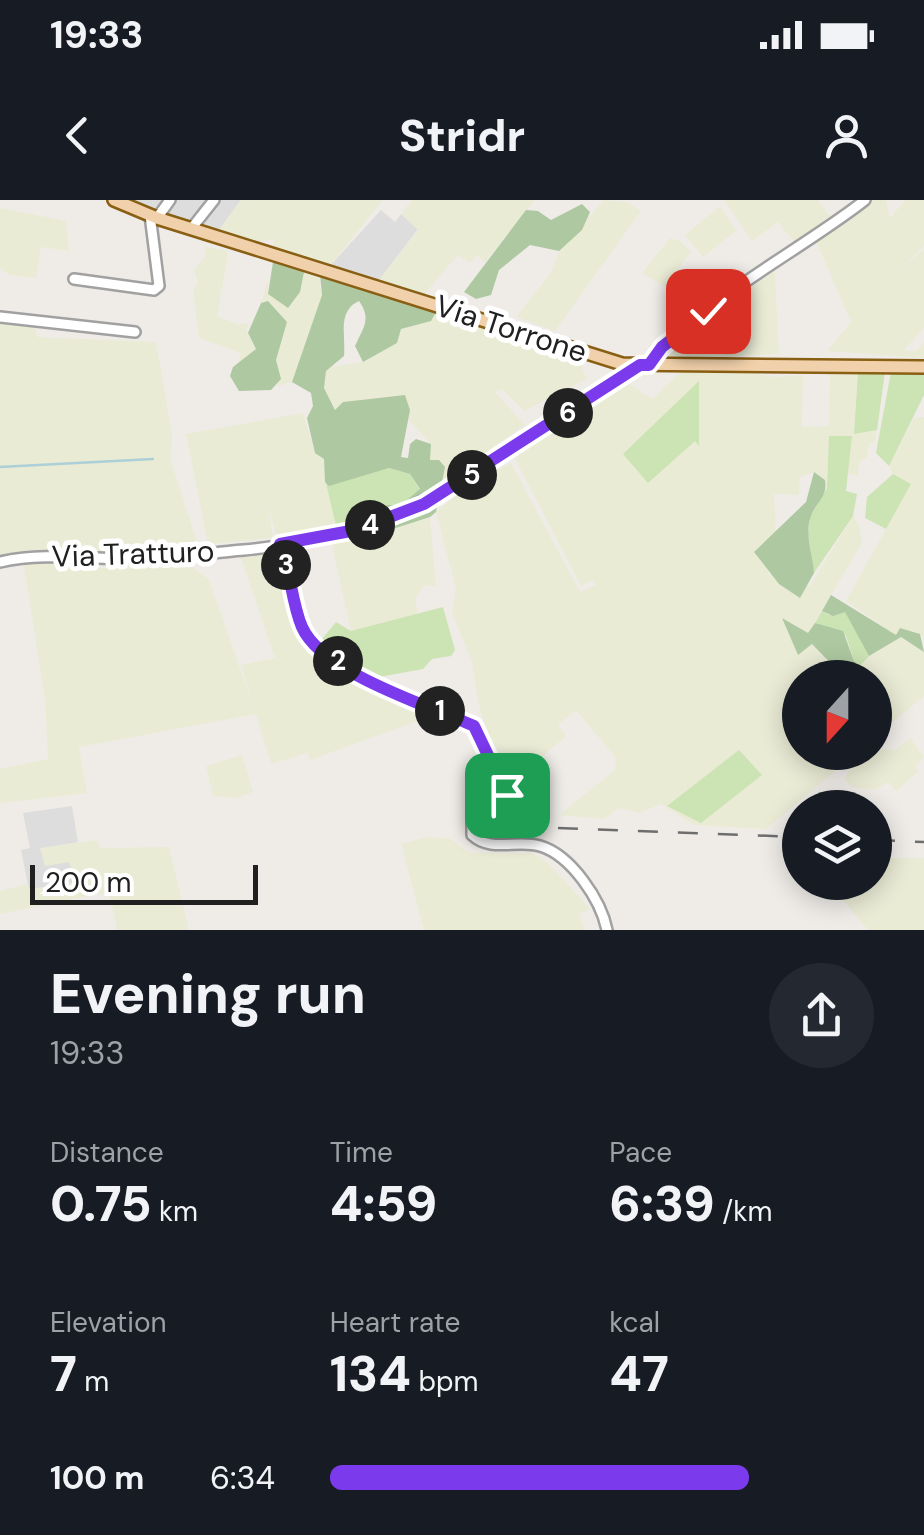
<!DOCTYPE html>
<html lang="en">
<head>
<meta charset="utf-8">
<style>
  body { margin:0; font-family:"DM Sans",sans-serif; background:#242831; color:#f1f3f6; height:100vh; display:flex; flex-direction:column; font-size:38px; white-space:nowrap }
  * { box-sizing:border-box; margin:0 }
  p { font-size:32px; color:#9ea1a6 }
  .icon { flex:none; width:55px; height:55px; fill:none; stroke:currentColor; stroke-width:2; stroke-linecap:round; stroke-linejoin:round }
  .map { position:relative; height:730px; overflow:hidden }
  .details { display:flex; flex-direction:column; background:#171b24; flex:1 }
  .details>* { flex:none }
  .needle { width:65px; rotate:201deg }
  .controls { position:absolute; left:782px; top:460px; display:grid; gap:20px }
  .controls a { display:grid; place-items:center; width:110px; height:110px; border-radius:50%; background:#171b24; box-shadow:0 5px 25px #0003; font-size:50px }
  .scale { position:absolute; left:30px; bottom:25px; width:228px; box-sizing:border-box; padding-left:10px; border:5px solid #202020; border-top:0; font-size:28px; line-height:35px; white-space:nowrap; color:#202020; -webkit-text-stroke:8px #fff; paint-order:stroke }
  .pin { position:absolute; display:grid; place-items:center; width:85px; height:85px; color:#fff; margin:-42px; border-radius:20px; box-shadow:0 5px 15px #0006 }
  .km { position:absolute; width:50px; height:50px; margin:-25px; border-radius:50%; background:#222; color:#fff; font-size:28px; line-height:50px; text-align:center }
  .round { display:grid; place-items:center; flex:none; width:105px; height:105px; border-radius:52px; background:#242831 }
  .summary { display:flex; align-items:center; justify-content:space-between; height:170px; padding:0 50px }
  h1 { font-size:55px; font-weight:800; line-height:75px }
  .metrics { display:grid; grid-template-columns:repeat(3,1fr); gap:15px; height:170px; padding:10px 50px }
  .metrics div { display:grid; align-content:center }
  .metrics b { font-size:50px; font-weight:800 }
  .metrics small { font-size:28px; font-weight:400 }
  .metrics p { font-size:28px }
  ul { padding:0 50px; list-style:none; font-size:32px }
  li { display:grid; grid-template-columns:160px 120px 1fr; align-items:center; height:75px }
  li i { height:25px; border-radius:12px; background:#7c3aed }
  .status { display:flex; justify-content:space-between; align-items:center; height:70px; padding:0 50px; background:#171b24; direction:ltr }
  .status svg { height:28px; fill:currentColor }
  header { display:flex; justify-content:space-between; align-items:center; height:130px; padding:0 50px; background:#171b24; font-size:45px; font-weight:800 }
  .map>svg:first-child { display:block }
  .residential { fill:#dedddd }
  .farmland { fill:#eaebd5 }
  .grass { fill:#cce3b4 }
  .forest { fill:#aec9a1 }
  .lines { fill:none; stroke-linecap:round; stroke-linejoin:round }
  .stream { stroke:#adcfd7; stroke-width:2.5 }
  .minor-casing { stroke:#a1a1a1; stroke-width:14 }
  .major-casing { stroke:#895f13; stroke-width:16 }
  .minor { stroke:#fff; stroke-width:9 }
  .major { stroke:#f1d1ab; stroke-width:11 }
  .rail { stroke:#6e6e6e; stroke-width:2.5; stroke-dasharray:20 20; stroke-linecap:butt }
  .route-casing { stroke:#fff; stroke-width:20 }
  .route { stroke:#7c3aed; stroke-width:12 }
  .labels { text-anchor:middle; stroke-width:10; stroke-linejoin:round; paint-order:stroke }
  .street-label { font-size:30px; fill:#202020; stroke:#fff }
</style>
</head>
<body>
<div class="status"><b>19:33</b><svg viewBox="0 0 49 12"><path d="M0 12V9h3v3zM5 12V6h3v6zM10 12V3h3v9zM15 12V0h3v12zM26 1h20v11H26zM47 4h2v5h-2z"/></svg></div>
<header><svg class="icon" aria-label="back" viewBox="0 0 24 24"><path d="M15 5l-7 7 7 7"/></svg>Stridr<svg class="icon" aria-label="person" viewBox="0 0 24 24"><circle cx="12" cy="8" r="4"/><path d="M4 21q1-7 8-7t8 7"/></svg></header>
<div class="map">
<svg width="924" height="730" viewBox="0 0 924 730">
  <rect width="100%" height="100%" fill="#efece8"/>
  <path class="residential" d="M 121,0 L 241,0 L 216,34 Z
    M 381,10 L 395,22 L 401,14 L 418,29 L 376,84 L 328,68 Z
    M 72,606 L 78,642 L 40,649 L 69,662 L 78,682 L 29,690 L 21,650 L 30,648 L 23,613 Z"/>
  <path class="farmland" d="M 241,0 L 383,0 L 328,68 L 272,47 L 275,39 L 245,44 L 216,34 Z
    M 412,0 L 535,0 L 485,62 L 477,55 L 470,63 L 458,55 L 422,97 L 376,84 L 418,30 L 401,14 Z
    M 604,0 L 627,2 L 641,11 L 555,131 L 516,117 L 552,71 L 559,51 Z
    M 724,0 L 818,0 L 830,16 L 795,43 L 778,22 L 752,41 Z
    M 870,0 L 886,0 L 890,18 L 905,0 L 924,0 L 924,46 L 900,70 L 924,49 L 924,128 L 904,150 L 916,151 L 924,142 L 924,158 L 827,151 L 851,122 L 816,41 Z
    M 720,6 L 736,31 L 703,57 L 685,35 Z
    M 0,8 L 66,21 L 69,51 L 41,47 L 36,78 L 9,75 L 0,68 Z
    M 670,38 L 680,41 L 691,52 L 665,87 L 642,73 Z
    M 205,47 L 226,50 L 228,56 L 217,116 L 237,124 L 249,123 L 246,131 L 256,149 L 237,166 L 241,153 L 199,138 L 193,91 L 198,82 L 194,70 L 205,57 Z
    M 775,71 L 779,154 L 658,161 L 683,134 Z
    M 304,72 L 319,78 L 322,95 L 292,182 L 278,186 L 276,160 L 287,122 L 268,101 L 261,103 L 268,78 L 268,94 L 292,104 Z
    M 437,110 L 552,149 L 580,163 L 587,179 L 524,211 L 502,189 L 495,192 L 525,225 L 438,286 L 430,260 L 431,244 L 408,219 L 405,195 L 343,202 L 336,210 L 324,188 L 326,171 L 331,167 L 363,162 L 397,143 L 401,129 L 424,123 Z
    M 0,123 L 35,127 L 37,137 L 156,142 L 172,233 L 171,261 L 199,349 L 143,356 L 0,359 Z
    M 715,168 L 776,177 L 803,175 L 802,227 L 829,226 L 830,172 L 858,172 L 854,234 L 877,230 L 875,242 L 869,243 L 867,257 L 859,263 L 858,276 L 848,274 L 852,237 L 829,236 L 827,288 L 825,280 L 814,272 L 800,277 L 799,295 L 774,294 L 776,334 L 765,363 L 769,374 L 810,386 L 853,316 L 859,325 L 862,343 L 808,434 L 793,423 L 797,454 L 812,444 L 844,477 L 800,478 L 800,552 L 857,553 L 766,629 L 694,625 L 661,604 L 639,613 L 619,608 L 604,619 L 559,615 L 615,570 L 616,558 L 576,510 L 558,525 L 566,536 L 505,589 L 478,502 L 472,462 L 452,413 L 456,389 L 436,312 L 469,285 L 511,263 L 580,392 L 596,385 L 593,380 L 581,386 L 515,259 L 530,240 L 623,180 L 652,199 L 682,171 Z
    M 303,213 L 315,253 L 324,259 L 337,330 L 278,341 L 268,306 L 273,338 L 208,344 L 186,234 Z
    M 924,217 L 924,436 L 897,436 L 846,401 L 911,284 L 893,274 L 889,266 L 914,218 Z
    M 430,317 L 436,386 L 425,385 L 415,398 L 418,414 L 351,432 L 332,345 L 351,335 L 371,336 Z
    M 278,347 L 310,443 L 347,476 L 434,515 L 310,560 L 307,553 L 271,564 L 241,465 L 275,458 L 239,352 Z
    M 181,358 L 209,380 L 256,514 L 79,547 L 87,593 L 0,603 L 0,569 L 48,559 L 45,500 L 24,366 L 37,361 L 94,361 L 95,368 L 112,368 Z
    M 901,437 L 924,452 L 924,496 L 875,537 L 875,478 L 849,478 L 869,456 Z
    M 910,538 L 924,557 L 915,566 L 918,572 L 896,591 L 888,582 L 875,590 L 852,587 L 845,580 L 849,569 L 864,556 L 879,549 L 895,550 Z
    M 242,555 L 253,592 L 236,598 L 213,596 L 206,566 Z
    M 427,637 L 451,639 L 470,653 L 531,653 L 547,662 L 591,710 L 579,713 L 585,730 L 424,730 L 401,644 Z
    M 97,640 L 100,648 L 169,647 L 189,730 L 117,730 L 109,692 L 0,714 L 0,691 L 27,684 L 29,689 L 78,682 L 69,662 L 45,666 L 40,648 Z
    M 891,658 L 924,658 L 924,730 L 868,730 L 844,701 L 844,694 L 857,683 L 875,682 L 875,672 Z"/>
  <path class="grass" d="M 858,172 L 885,172 L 877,230 L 854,234 Z
    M 891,172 L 924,174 L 924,195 L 889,266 L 876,253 Z
    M 699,181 L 699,246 L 695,241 L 648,283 L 623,254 Z
    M 829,236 L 852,236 L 846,291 L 857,294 L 853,316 L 814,373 L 808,334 L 810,317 L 827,288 Z
    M 389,268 L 410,274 L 420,290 C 405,308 361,320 337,330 L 326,283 Z
    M 893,274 L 911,284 L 886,329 L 865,318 L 867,297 Z
    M 443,407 L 455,450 L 451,456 L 432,459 L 423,469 L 368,479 L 318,444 L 336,422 L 351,431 Z
    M 822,411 L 829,415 L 845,411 L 849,416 L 869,456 L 857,469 L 846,436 L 815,423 Z
    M 739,550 L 762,575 L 701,623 L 667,606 Z"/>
  <path class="forest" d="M 582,4 L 590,12 L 582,30 L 559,51 L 530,45 L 499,70 L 491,95 L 476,99 L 464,92 L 526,10 L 538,11 L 551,20 Z
    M 273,62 L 304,72 L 300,92 L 288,108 L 268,94 Z
    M 320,74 L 437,110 L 431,121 L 401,129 L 397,143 L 363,162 L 355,146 C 363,128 372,119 359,101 C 337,111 346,136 344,156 L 326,171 L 324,188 L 335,210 L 343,202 L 405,195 L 410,210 L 401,257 L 408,258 L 410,244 L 416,239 L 431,244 L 430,260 L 439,260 L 445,267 L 436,312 L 430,317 L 371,336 L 344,329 L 343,323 L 362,316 L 369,328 L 387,322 L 383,313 L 387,305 L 401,305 L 420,289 L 410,274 L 389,268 L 329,286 L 325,282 L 324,259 L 315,253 L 307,218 L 313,206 L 311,193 L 292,182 L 322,95 Z
    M 268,101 L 287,122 L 276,160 L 281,179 L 271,190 L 239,191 L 230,176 L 233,167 L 256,149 L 248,133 L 261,103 Z
    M 814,272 L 825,280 C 828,297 816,302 811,316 C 804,334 813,355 814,373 L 800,398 L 779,384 L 754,352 L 806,302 Z
    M 831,395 L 896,435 L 900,428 L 920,434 L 924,452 L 901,437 L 869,456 L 845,412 L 833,416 L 822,411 Z
    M 782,418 L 808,433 L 815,423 L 843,431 L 857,469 L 844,477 L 812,444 L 798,455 Z"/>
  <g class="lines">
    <path class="stream" d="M 0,267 L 153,259"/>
    <defs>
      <path id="minor" d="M 157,18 L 170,0
        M 191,29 L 214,0
        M 74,79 L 154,90 L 159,86 L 150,15
        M 0,117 L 135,132
        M 649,165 C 689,108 806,47 865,0
        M 280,344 C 291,371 291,401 302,427 C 322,474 429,506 474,526 C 494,550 498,584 518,609 L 480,607 L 472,614 L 472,635 C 491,653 517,639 540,646 C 571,655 601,700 607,730
        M 0,362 C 43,352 86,359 129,359 C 167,360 206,353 244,350 C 409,335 507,252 640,165"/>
      <path id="major" d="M 114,0 L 157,18 L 622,164 L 924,167"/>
    </defs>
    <use href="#minor" class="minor-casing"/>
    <use href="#major" class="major-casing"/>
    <use href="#minor" class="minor"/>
    <use href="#major" class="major"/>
    <path class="rail" d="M 478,625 L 800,637
      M 875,640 L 924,642"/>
  </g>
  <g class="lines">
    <defs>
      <path id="route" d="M 507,595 L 474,526 C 430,506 322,473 302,427 C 291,401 291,371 280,344 L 356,330 L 424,304 L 640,165 L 649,165 L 662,147 L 708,111"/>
    </defs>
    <use href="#route" class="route-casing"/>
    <use href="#route" class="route"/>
  </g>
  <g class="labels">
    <g class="street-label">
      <text transform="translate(511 129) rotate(18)" y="10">Via Torrone</text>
      <text transform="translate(133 354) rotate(-2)" y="10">Via Tratturo</text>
    </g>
  </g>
</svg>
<div class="controls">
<a><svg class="needle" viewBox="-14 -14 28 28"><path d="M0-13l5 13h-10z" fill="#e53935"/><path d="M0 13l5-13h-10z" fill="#9ea1a6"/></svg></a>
<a><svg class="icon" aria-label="layers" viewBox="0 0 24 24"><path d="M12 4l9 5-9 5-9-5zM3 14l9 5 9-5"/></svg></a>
</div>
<div class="scale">200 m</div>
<div class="pin" style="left:507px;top:595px;background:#1e9e55"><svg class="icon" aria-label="arrive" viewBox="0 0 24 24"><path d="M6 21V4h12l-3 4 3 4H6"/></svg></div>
<div class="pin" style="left:708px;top:111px;background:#d93025"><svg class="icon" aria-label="check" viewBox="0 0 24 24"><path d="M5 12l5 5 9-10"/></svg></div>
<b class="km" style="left:440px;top:511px">1</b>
<b class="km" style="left:338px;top:461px">2</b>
<b class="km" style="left:286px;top:365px">3</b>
<b class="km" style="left:370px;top:325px">4</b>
<b class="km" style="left:472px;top:275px">5</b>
<b class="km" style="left:568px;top:213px">6</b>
</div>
<section class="details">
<div class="summary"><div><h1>Evening run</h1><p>19:33</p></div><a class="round"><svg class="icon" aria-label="share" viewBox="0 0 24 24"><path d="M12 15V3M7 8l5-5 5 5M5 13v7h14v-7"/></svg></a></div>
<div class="metrics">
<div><p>Distance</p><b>0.75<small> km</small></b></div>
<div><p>Time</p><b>4:59</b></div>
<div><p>Pace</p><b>6:39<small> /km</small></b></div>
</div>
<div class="metrics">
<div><p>Elevation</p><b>7<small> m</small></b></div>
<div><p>Heart rate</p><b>134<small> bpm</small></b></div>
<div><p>kcal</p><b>47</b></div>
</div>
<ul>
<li><b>100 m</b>6:34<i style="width:77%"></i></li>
</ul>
</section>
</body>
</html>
